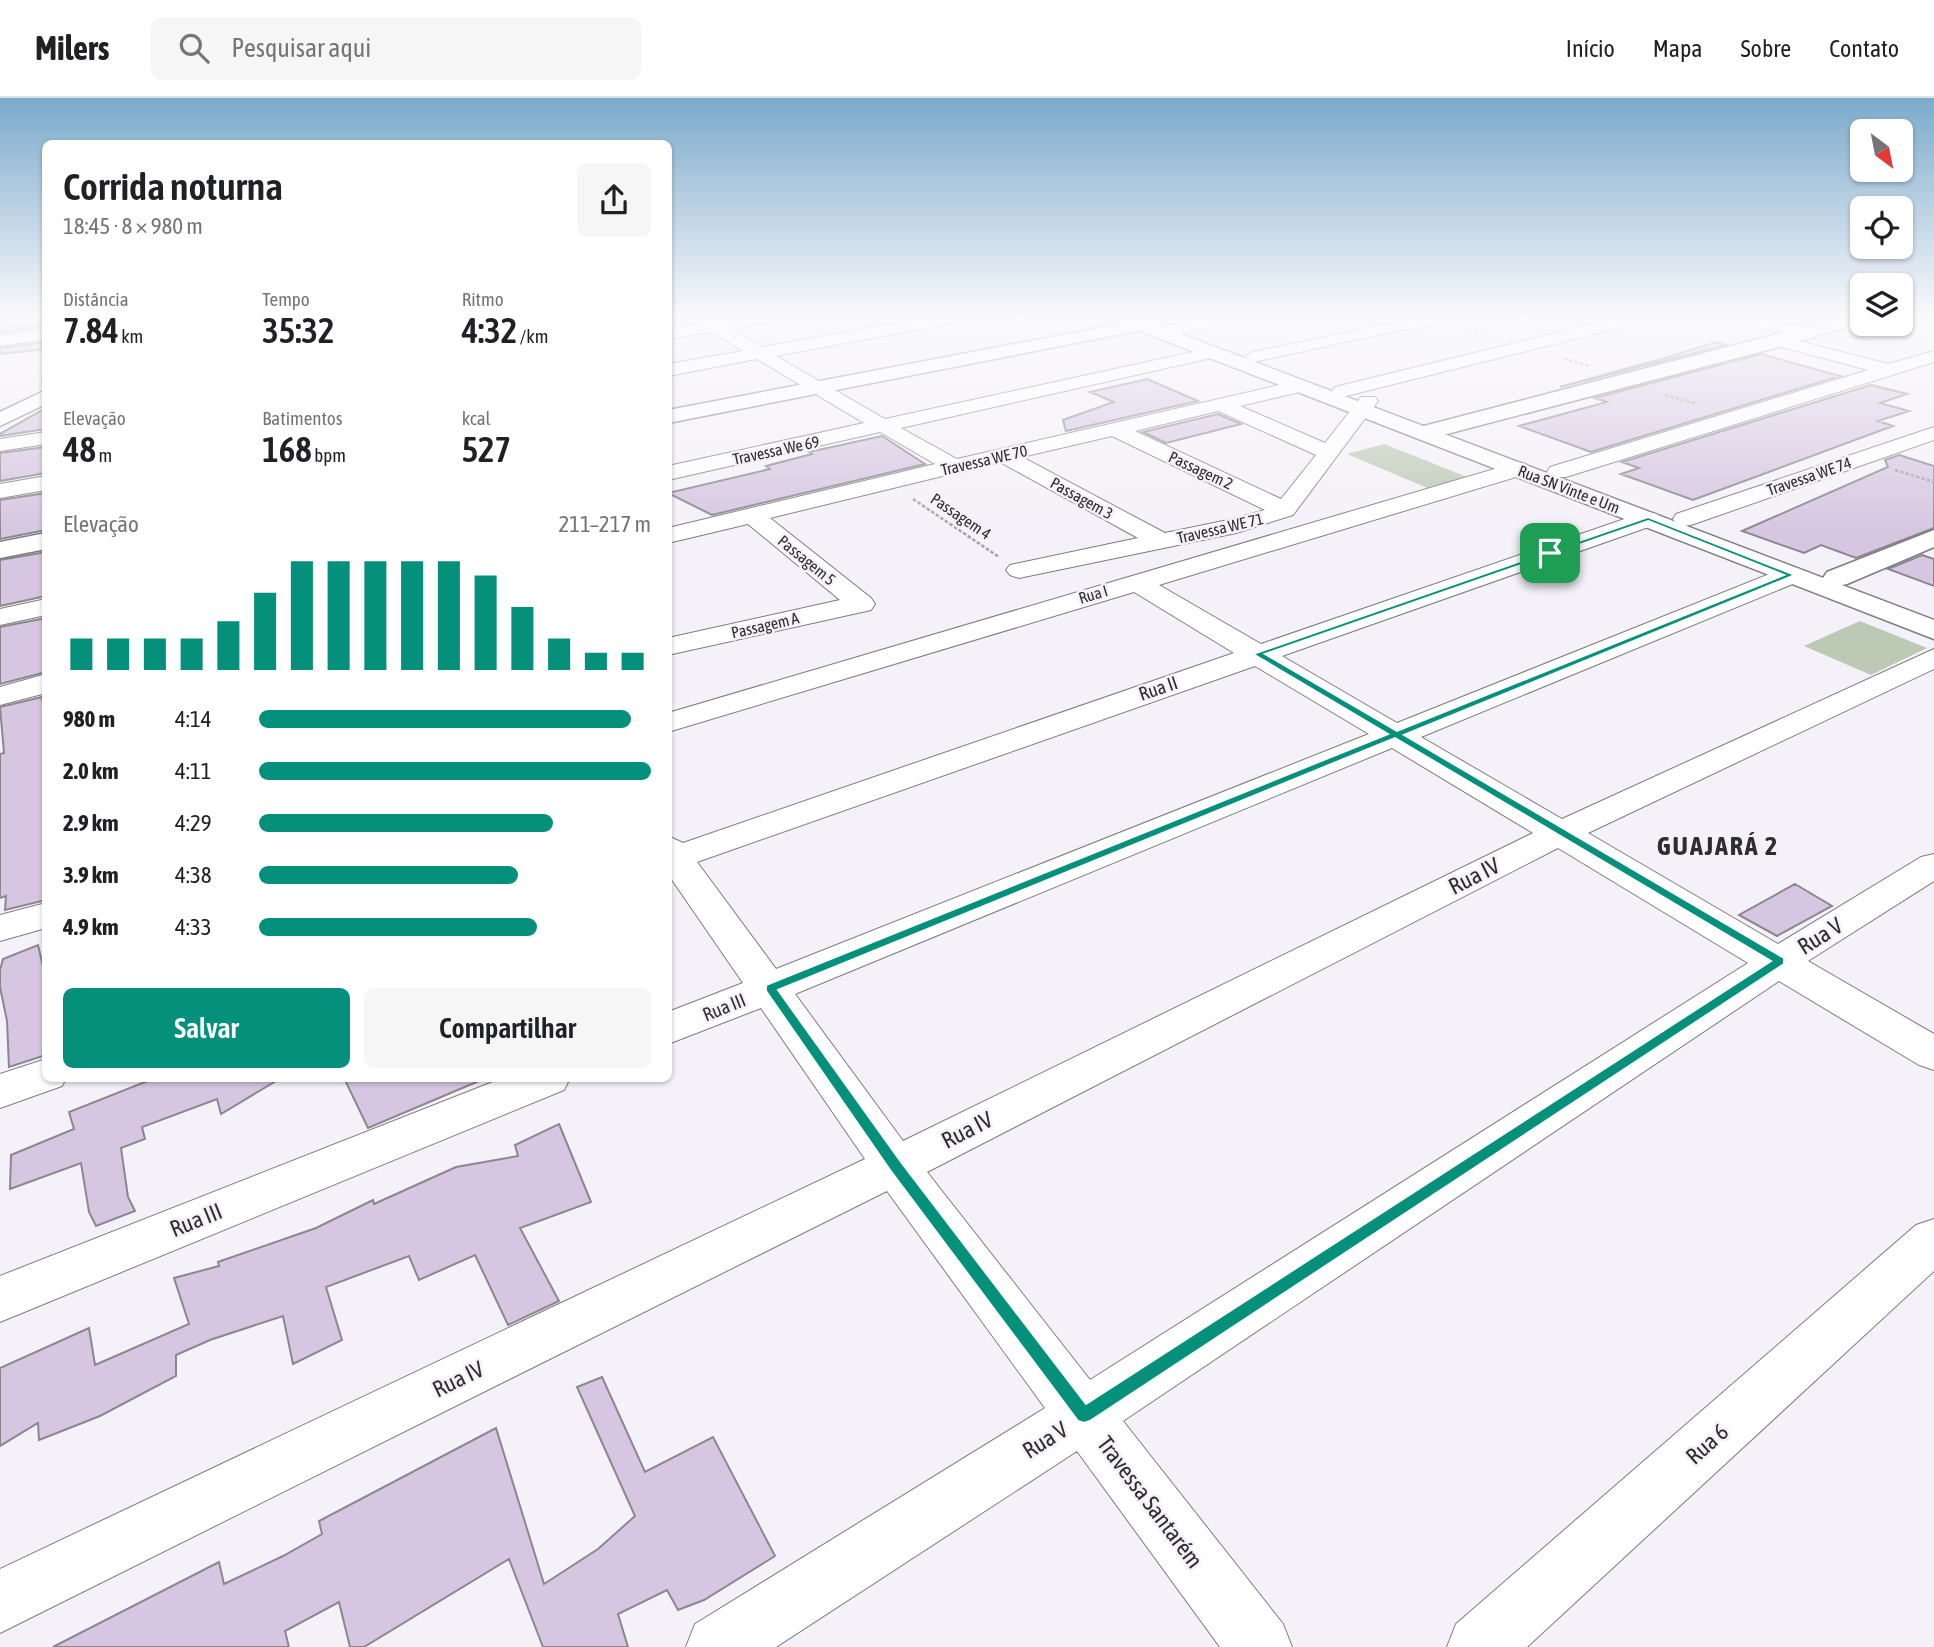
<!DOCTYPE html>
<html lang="pt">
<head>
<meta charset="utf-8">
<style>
  body { margin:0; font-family:"Asap Condensed",sans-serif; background:#f6f6f6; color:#202124; height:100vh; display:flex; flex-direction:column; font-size:26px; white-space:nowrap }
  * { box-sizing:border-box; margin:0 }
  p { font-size:23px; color:#757577 }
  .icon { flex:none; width:38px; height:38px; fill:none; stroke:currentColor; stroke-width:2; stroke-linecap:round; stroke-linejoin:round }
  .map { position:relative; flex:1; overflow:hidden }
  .side { position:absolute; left:42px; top:42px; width:630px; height:942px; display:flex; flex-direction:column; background:#fff; border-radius:10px; box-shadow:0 2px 5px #0004 }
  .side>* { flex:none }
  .needle { width:46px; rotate:148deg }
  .tools { position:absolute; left:1850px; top:21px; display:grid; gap:14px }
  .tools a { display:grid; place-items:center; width:63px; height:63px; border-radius:10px; background:#fff; box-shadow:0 2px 5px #0004; font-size:35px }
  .pin { position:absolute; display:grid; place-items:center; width:60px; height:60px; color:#fff; margin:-30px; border-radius:14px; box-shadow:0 4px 10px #0006 }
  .round { display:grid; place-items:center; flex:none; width:74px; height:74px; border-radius:10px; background:#f6f6f6 }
  .head { display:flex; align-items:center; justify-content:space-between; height:119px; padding:0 21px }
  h1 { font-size:38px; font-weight:600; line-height:52px }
  .figures { display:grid; grid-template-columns:repeat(3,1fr); gap:10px; height:119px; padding:7px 21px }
  .figures div { display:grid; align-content:center }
  .figures b { font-size:35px; font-weight:600 }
  .figures small { font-size:19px; font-weight:400 }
  .figures p { font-size:19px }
  .chart { height:196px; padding:14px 21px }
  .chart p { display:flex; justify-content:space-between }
  .chart svg { width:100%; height:126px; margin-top:7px; stroke:#04907a; stroke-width:6 }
  .action { display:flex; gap:14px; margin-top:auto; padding:14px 21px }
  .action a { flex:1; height:80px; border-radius:10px; background:#04907a; color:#fff; font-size:28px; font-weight:600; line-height:80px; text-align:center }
  .action a+a { background:#f6f6f6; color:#202124 }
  ul { padding:0 21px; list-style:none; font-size:23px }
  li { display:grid; grid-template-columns:112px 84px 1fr; align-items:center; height:52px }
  li i { height:18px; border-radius:9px; background:#04907a }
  header { display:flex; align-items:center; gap:42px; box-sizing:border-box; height:98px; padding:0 35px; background:#fff; border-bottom:2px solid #e0e0e0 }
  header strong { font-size:33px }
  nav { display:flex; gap:38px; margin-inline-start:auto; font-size:24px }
  .search { width:490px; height:63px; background:#f6f6f6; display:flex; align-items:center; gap:18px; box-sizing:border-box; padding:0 24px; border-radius:10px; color:#757577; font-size:26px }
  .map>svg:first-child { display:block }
  .green { fill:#bcc9b4 }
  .building { fill:#d6c6e1; stroke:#8b888d; stroke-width:2 }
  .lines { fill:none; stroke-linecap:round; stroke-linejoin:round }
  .street-casing { stroke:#7e7b81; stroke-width:2 }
  .secondary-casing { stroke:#7e7b81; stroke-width:3 }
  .primary-casing { stroke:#7e7b81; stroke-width:3 }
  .path { stroke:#a5a2a7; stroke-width:2.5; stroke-dasharray:3.5 2; stroke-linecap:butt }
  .street { fill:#fff; fill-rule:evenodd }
  .secondary { fill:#fff; fill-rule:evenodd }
  .primary { fill:#fff; fill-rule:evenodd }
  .route { fill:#04907a; stroke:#fff; stroke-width:2; fill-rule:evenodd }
  .labels { text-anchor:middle; stroke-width:5; stroke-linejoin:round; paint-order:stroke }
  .far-street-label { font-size:16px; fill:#2e2d2f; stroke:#f5f1f8 }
  .street-label { font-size:19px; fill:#2e2d2f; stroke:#f5f1f8 }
  .near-street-label { font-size:23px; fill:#2e2d2f; stroke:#f5f1f8 }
  .district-label { font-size:26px; font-weight:bold; letter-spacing:2px; fill:#2e2d2f; stroke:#f5f1f8 }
</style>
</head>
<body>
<header>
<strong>Milers</strong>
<div class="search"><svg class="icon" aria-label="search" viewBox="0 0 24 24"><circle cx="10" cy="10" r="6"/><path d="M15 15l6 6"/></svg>Pesquisar aqui</div>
<nav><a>Início</a><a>Mapa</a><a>Sobre</a><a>Contato</a></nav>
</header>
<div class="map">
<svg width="1934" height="1549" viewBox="0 0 1934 1549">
  <rect width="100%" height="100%" fill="#f5f1f8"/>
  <path class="green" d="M 1384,346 L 1470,380 L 1432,392 L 1347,356 Z
    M 1860,523 L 1927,550 L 1871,577 L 1804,548 Z"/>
  <path class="building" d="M 16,220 L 46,220 L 46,228 L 0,235 L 0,224 Z
    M 46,244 L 46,251 L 0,256 L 0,250 Z
    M 1717,244 L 1726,247 L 1560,289 L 1661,261 Z
    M 1761,256 L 1840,278 L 1591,354 L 1519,328 L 1607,304 L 1595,300 Z
    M 1147,281 L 1198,303 L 1066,333 L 1063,322 L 1114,304 L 1090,294 Z
    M 1871,287 L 1907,296 L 1880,305 L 1909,313 L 1878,323 L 1893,328 L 1693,402 L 1621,376 L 1639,370 L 1622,364 Z
    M 46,310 L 46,331 L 0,338 L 0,336 Z
    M 1218,316 L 1241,326 L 1166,345 L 1143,334 Z
    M 882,338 L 925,366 L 712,417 L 668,395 L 770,371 L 766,368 L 812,356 L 809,354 Z
    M 46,349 L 46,375 L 0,383 L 0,355 Z
    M 1899,357 L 1934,368 L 1934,430 L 1856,460 L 1821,447 L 1804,455 L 1742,433 L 1888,369 L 1885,362 Z
    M 46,395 L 46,432 L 0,441 L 0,402 Z
    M 46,454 L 46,498 L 0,508 L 0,462 Z
    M 1922,457 L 1934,461 L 1934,488 L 1888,471 Z
    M 46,520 L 46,574 L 0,586 L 0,529 Z
    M 42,599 L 46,625 L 46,802 L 5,812 L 6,798 L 0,800 L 0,656 L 4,655 L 0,609 Z
    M 1795,786 L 1832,808 L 1777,838 L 1739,817 Z
    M 38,847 L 46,881 L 46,957 L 9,969 L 7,923 L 0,889 L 0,872 L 3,861 Z
    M 155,980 L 281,980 L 221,1016 L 217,1001 L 142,1029 L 145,1041 L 121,1050 L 128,1099 L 135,1113 L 96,1128 L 89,1114 L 81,1065 L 10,1091 L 11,1057 L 74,1031 L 69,1014 Z
    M 344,980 L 486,980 L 368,1030 Z
    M 559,1026 L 591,1104 L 520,1130 L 559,1203 L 508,1227 L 475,1157 L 419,1182 L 409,1158 L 326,1189 L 342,1242 L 293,1266 L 283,1218 L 210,1242 L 176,1257 L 176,1278 L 100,1318 L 39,1342 L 38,1325 L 0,1348 L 0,1270 L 89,1230 L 95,1267 L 189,1226 L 174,1180 L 219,1168 L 218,1164 L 316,1130 L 373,1102 L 374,1106 L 456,1069 L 518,1058 L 515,1047 Z
    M 602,1279 L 645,1374 L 713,1339 L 775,1458 L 704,1502 L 678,1512 L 667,1492 L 618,1516 L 628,1549 L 543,1549 L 509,1461 L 364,1549 L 350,1549 L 339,1504 L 285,1533 L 289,1549 L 53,1549 L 219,1464 L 224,1486 L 283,1458 L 322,1436 L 319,1423 L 496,1330 L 544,1486 L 598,1451 L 635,1418 L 577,1289 Z"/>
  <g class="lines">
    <defs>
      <path id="street" d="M 694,220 L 718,222 L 771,220 L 769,224 L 731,230 L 762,249 L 925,220 L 961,220 L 953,225 L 776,258 L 885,321 L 1211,250 L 1220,255 L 1211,260 L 901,330 L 957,361 L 1301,282 L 1308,284 L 1311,288 L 1308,292 L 1240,308 L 1325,345 L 1361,299 L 1375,299 L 1378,303 L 1293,417 L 1236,435 L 1019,480 L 1010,477 L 1006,472 L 1010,467 L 1138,440 L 1000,364 L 770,420 L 871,500 L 875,506 L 871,512 L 668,557 L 668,540 L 840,502 L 748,426 L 668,445 L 668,430 L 935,366 L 880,334 L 668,382 L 668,368 L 864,325 L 757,261 L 668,278 L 668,266 L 743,253 L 712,234 L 668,241 L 668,231 L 699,226 ZM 1218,313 L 1316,357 L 1281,401 L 1135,333 ZM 1112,338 L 1265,412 L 1233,421 L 1165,435 L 1022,359 Z
        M 1205,220 L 1238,220 L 1230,225 L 1161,239 L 1152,234 L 1155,230 Z
        M 1416,220 L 1456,220 L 1448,225 L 1397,233 L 1253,264 L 1244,259 L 1253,254 Z
        M 1617,220 L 1645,220 L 1643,224 L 1342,299 L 1332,293 L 1335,289 Z
        M 1734,220 L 1763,220 L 1810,231 L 1813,235 L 1804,240 L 1736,224 Z
        M 46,231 L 46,241 L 0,248 L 0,238 Z
        M 1780,238 L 1888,266 L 1934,253 L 1934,264 L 1566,379 L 1550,379 L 1547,374 L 1550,369 L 1868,272 L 1774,247 L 1771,243 L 1774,239 Z
        M 1934,329 L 1934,342 L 1694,426 L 1685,428 L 1676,426 L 1673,421 L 1676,416 Z
        M 46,334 L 46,346 L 0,353 L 0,341 Z
        M 1518,364 L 1526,366 L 1529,371 L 1526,376 L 1159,487 L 1261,546 L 1639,416 L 1648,414 L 1657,416 L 1660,421 L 1657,426 L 1282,558 L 1397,625 L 1782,471 L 1791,469 L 1800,471 L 1804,477 L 1800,483 L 1421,639 L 1562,721 L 1934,551 L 1934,571 L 1588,735 L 1778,846 L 1921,759 L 1934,756 L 1934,783 L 1808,863 L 1934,936 L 1934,972 L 1919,967 L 1779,883 L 1123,1323 L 1283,1526 L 1292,1549 L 1220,1549 L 1077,1353 L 776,1549 L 686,1549 L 695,1526 L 1045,1310 L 887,1093 L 0,1535 L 0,1471 L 865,1061 L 761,910 L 668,946 L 668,914 L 743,885 L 668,776 L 668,738 L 683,745 L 1234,555 L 1134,494 L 668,634 L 668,615 ZM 1255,568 L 1369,636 L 776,871 L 697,764 ZM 1392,650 L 1533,735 L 903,1043 L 795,896 ZM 1558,750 L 1748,865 L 1090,1282 L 927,1074 Z
        M 46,378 L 46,392 L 0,400 L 0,386 Z
        M 46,501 L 46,517 L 0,527 L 0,511 Z
        M 46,576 L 46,595 L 0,607 L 0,589 Z
        M 46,805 L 46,830 L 0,843 L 0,817 Z
        M 46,961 L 46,980 L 66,980 L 62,988 L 0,1010 L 0,976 Z
        M 503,980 L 570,980 L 564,992 L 0,1224 L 0,1178 Z
        M 1934,1121 L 1934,1173 L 1527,1549 L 1447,1549 L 1456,1526 L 1916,1127 Z"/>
      <path id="secondary" d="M 1151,220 L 1164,220 L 1167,224 L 1158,229 L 668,325 L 668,312 Z
        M 1839,220 L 1862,220 L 1862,224 L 1787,247 L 1424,342 L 1416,340 L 1413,335 L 1416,330 Z
        M 46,292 L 46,306 L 0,328 L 0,314 Z
        M 1934,432 L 1934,449 L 1847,486 L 1837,488 L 1827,486 L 1823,480 L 1827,474 Z
        M 46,435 L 46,451 L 0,460 L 0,444 Z"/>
      <path id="primary" d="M 1114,220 L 1139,220 L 1934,522 L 1934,541 L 1117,224 Z"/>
    </defs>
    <use href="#street" class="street-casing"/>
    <use href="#secondary" class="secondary-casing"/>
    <use href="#primary" class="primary-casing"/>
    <path class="path" d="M 1464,231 L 1482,236
      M 1564,261 L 1589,268
      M 1665,297 L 1697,306
      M 1895,372 L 1934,384
      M 913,401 L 999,459"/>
    <use href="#street" class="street"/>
    <use href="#secondary" class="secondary"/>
    <use href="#primary" class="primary"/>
  </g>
  <linearGradient id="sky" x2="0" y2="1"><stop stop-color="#7baacb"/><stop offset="0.5" stop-color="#faf9fc"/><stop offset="1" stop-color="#faf9fc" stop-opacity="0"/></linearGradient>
  <rect width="1934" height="437" fill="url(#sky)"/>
  <path class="route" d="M 1648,419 L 1795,477 L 1404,637 L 1784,860 L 1784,866 L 1090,1323 L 1084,1325 L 1078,1323 L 890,1072 L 766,893 L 766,887 L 1388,636 L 1253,556 ZM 1648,423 L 1784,477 L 1397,633 L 1265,556 ZM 1395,640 L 1771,863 L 1086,1306 L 901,1064 L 778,892 Z"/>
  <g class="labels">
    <g class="far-street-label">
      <text transform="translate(776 352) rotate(-12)" y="6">Travessa We 69</text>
      <text transform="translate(984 362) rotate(-13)" y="6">Travessa WE 70</text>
      <text transform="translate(1201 372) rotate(25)" y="6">Passagem 2</text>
      <text transform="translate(1809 378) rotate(-19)" y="6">Travessa WE 74</text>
      <text transform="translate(1569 391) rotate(21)" y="6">Rua SN Vinte e Um</text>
      <text transform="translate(1082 400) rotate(29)" y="6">Passagem 3</text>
      <text transform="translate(961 418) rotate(34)" y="6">Passagem 4</text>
      <text transform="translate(1220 430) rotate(-13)" y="6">Travessa WE 71</text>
      <text transform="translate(807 462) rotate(39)" y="6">Passagem 5</text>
      <text transform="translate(1093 496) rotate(-17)" y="6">Rua I</text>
      <text transform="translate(765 527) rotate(-13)" y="6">Passagem A</text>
    </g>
    <g class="street-label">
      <text transform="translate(1158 590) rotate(-19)" y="7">Rua II</text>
      <text transform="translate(724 909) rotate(-22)" y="7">Rua III</text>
    </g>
    <g class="near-street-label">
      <text transform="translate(1474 778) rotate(-27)" y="8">Rua IV</text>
      <text transform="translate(1820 838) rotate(-32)" y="8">Rua V</text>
      <text transform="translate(967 1032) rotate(-27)" y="8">Rua IV</text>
      <text transform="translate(196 1122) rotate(-22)" y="8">Rua III</text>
      <text transform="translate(458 1281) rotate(-26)" y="8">Rua IV</text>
      <text transform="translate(1045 1342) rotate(-32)" y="8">Rua V</text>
      <text transform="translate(1707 1346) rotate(-42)" y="8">Rua 6</text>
      <text transform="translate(1150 1404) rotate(53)" y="8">Travessa Santarém</text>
    </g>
    <g class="district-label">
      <text x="1718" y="757">GUAJARÁ 2</text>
    </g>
  </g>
</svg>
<div class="tools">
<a><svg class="needle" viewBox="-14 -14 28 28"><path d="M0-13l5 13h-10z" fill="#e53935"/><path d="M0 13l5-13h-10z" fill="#757577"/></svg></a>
<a><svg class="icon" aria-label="locate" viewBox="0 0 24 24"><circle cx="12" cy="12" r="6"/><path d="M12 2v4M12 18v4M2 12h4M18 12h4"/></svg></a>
<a><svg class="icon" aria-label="layers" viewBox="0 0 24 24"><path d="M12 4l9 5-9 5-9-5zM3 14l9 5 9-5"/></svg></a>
</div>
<div class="pin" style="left:1550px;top:455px;background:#1e9e55"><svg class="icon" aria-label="arrive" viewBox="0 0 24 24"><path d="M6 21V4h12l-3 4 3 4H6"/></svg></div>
<section class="side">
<div class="head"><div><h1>Corrida noturna</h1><p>18:45 · 8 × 980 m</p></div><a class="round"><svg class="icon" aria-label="share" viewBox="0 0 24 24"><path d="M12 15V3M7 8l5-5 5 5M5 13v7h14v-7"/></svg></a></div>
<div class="figures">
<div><p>Distância</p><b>7.84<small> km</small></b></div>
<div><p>Tempo</p><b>35:32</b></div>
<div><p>Ritmo</p><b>4:32<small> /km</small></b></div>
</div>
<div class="figures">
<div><p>Elevação</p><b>48<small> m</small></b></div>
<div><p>Batimentos</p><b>168<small> bpm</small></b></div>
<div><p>kcal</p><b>527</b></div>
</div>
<div class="chart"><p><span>Elevação</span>211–217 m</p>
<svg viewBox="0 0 160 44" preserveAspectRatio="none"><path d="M5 44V33M15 44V33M25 44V33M35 44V33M45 44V27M55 44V17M65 44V6M75 44V6M85 44V6M95 44V6M105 44V6M115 44V11M125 44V22M135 44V33M145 44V38M155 44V38"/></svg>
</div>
<ul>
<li><b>980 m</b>4:14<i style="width:95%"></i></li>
<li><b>2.0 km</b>4:11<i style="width:100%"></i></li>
<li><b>2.9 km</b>4:29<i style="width:75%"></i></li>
<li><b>3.9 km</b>4:38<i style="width:66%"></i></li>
<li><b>4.9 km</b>4:33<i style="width:71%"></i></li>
</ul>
<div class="action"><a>Salvar</a><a>Compartilhar</a></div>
</section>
</div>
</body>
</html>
